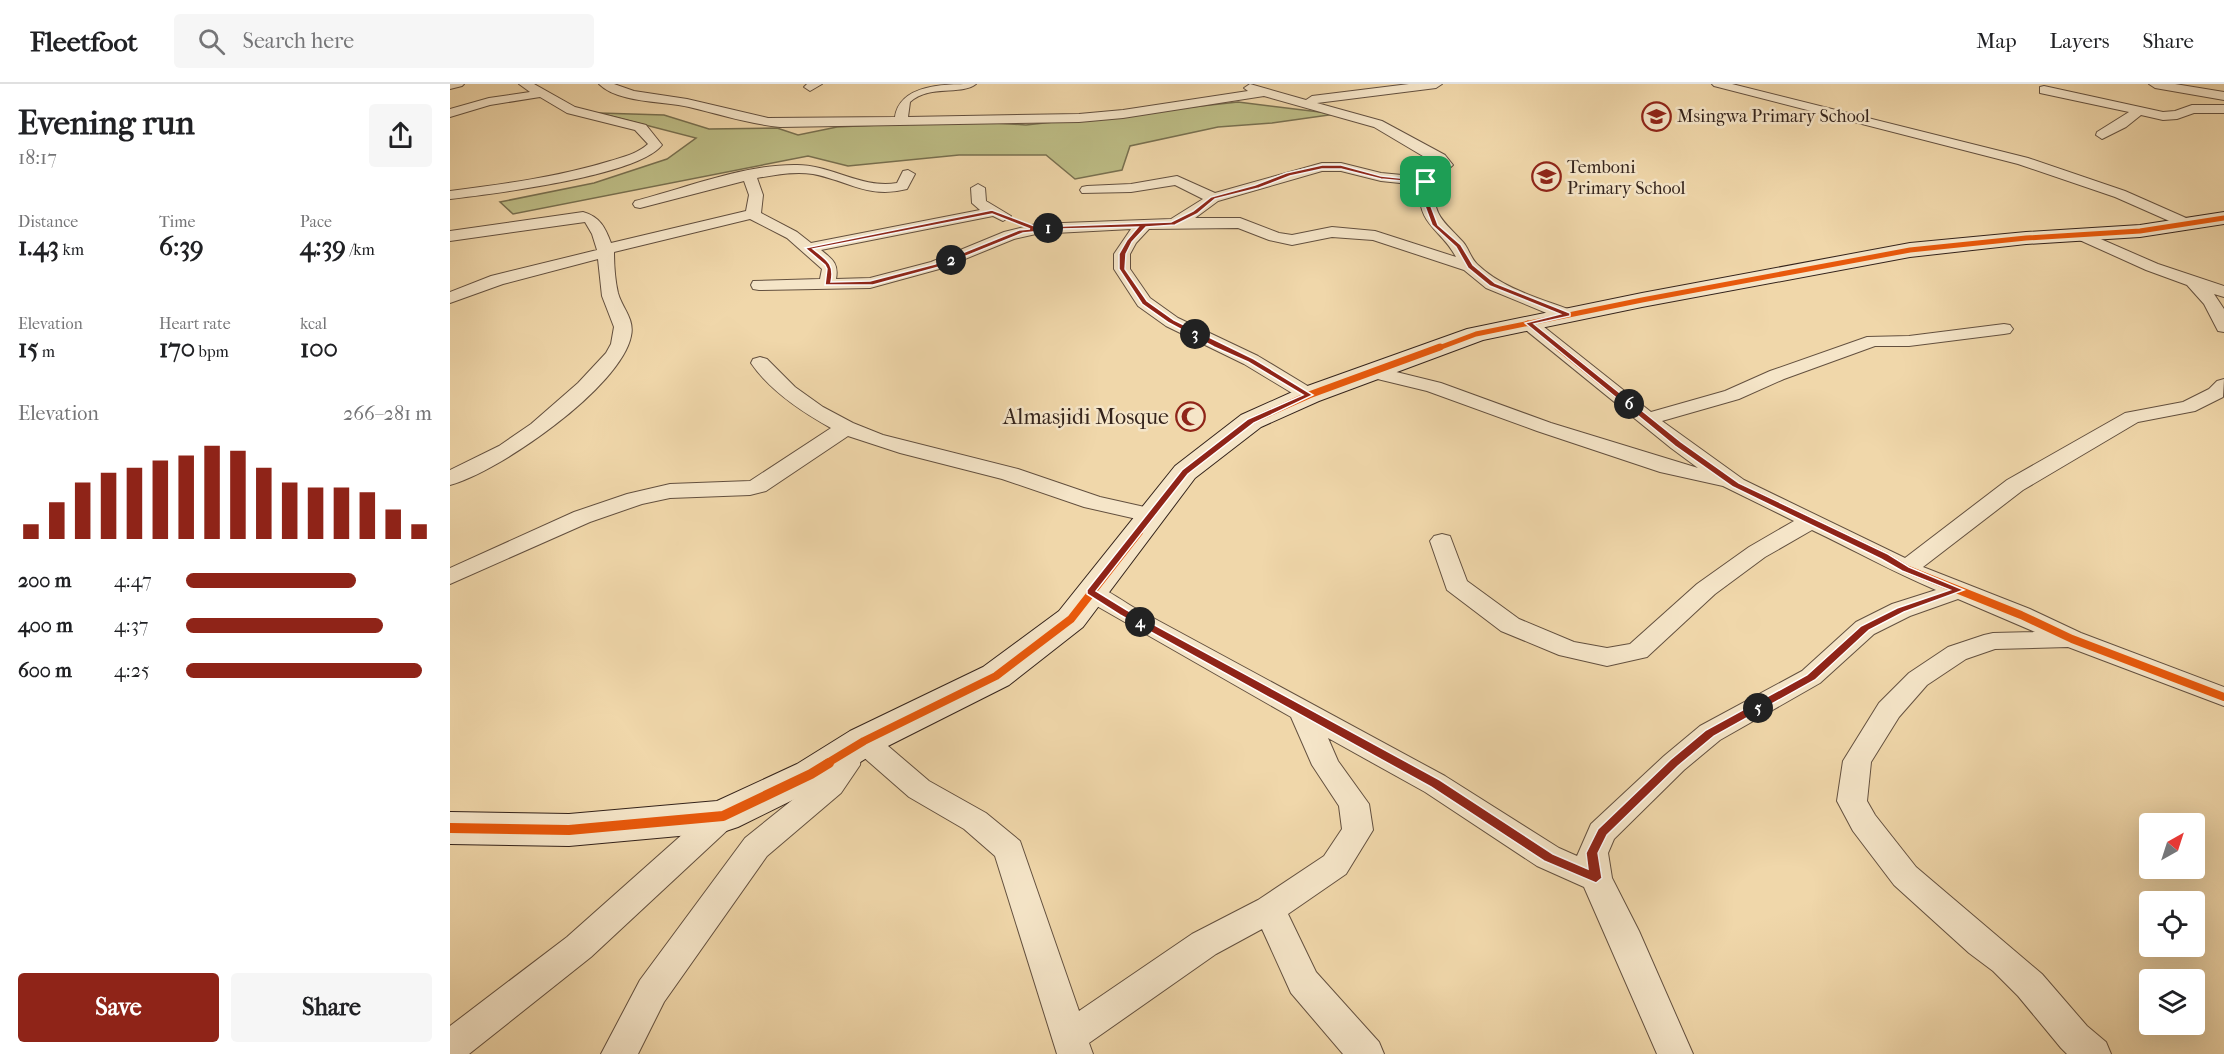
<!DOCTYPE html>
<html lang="en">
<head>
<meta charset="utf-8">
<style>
  body { margin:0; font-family:"IM FELL French Canon",serif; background:#f6f6f6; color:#202124; height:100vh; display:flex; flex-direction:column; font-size:22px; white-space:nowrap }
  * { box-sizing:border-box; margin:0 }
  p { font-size:20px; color:#757577 }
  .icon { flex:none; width:33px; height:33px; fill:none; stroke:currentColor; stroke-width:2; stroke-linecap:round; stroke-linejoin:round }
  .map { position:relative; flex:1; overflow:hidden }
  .panel { display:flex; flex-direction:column; background:#fff; width:450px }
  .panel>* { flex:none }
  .needle { width:39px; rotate:39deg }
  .tools { position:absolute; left:1689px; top:729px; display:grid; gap:12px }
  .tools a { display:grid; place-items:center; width:66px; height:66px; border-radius:6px; background:#fff; box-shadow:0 6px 24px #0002; font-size:30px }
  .pin { position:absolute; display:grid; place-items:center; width:51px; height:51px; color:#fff; margin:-26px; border-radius:12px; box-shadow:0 3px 9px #0006 }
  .km { position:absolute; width:30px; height:30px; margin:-15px; border-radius:50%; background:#222; color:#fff; font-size:16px; line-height:30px; text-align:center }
  .round { display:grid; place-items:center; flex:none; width:63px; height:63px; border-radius:6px; background:#f6f6f6 }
  .headline { display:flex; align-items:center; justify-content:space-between; height:102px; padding:0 18px }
  h1 { font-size:33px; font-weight:800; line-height:45px }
  .stats { display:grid; grid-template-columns:repeat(3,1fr); gap:9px; height:102px; padding:6px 18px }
  .stats div { display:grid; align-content:center }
  .stats b { font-size:26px; font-weight:800 }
  .stats small { font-size:16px; font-weight:400 }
  .stats p { font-size:16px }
  .chart { height:168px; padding:12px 18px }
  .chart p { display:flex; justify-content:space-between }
  .chart svg { width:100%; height:108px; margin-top:6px; stroke:#8f2418; stroke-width:6 }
  .primary-button { display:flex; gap:12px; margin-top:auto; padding:12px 18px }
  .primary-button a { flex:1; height:69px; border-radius:6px; background:#8f2418; color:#fff; font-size:24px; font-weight:800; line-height:69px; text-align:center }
  .primary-button a+a { background:#f6f6f6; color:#202124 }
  ul { padding:0 18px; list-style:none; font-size:20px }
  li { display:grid; grid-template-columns:96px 72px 1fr; align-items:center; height:45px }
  li i { height:15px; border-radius:8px; background:#8f2418 }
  header { display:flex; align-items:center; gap:36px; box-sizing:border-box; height:84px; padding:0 30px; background:#fff; border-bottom:2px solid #e0e0e0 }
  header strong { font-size:28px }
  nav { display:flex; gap:33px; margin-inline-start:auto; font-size:21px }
  .search { width:420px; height:54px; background:#f6f6f6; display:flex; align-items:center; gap:15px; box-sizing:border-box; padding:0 21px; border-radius:6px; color:#757577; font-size:22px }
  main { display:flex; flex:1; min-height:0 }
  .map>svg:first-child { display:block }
  .green { fill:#bdbd86; stroke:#787050; stroke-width:1.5 }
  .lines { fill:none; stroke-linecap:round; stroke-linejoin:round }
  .street-casing { stroke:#63503f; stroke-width:2 }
  .secondary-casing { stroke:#34231b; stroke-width:2 }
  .street { fill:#f5e5c8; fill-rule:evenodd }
  .secondary { fill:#f5e5c8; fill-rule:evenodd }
  .cycleway-far3-casing { stroke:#f5e5c8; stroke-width:8 }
  .cycleway-far2-casing { stroke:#f5e5c8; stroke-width:10 }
  .cycleway-far1-casing { stroke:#f5e5c8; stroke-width:12 }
  .cycleway-casing { stroke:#f5e5c8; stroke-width:14 }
  .cycleway-far3 { stroke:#e8590c; stroke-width:5 }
  .cycleway-far2 { stroke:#e8590c; stroke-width:7 }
  .cycleway-far1 { stroke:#e8590c; stroke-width:8 }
  .cycleway { stroke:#e8590c; stroke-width:10 }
  .route { fill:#8f2418; stroke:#fff; stroke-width:1.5; fill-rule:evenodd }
  .labels { text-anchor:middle; stroke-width:5; stroke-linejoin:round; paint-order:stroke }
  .far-poi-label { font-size:18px; fill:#34231b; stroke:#f5e5c8; text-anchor:start }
  .poi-label { font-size:22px; fill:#34231b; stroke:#f5e5c8; text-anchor:end }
</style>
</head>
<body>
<header>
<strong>Fleetfoot</strong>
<div class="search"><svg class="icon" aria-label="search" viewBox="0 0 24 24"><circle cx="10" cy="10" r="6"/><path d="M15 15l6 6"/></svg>Search here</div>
<nav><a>Map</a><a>Layers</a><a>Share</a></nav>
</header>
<main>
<section class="panel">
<div class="headline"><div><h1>Evening run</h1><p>18:17</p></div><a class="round"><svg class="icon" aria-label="share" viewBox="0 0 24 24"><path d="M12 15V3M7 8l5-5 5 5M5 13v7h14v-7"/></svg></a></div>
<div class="stats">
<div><p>Distance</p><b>1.43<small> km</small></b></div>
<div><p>Time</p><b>6:39</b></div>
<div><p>Pace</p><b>4:39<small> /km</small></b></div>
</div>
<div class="stats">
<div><p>Elevation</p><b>15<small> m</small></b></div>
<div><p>Heart rate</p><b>170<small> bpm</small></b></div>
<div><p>kcal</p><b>100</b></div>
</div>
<div class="chart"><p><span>Elevation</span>266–281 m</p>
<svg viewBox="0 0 160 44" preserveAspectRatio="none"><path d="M5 44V38M15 44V29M25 44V21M35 44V17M45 44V15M55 44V12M65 44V10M75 44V6M85 44V8M95 44V15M105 44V21M115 44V23M125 44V23M135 44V25M145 44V32M155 44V38"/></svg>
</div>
<ul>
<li><b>200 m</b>4:47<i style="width:69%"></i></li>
<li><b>400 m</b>4:37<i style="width:80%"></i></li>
<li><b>600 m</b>4:25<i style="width:96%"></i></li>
</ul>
<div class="primary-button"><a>Save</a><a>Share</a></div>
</section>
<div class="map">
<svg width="1774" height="970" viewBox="0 0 1774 970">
  <rect width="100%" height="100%" fill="#f0d7aa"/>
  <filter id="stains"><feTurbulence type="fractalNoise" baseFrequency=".00333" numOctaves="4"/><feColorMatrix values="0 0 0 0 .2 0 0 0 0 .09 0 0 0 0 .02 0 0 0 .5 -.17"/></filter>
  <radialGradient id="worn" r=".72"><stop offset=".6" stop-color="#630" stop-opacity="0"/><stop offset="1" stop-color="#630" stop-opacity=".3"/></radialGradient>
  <path class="green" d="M 788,18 L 886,30 L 822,39 L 768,43 L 680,62 L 672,86 L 625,95 L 596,71 L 509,71 L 398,82 L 358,72 L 63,130 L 50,118 L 144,99 L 217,75 L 246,54 L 149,29 L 214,31 L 259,45 L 327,44 L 348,51 L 387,43 L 514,37 L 576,41 Z"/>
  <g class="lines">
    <defs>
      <path id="street" d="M 0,0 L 14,0 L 12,2 L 0,5 Z
        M 69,0 L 84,0 L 125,23 L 196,41 L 212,61 C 188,92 42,110 0,115 L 0,107 C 54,100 108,93 160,77 C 173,73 187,70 198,60 L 185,46 L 117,29 L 90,13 L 40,21 L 0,33 L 0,25 L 39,14 L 80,8 Z
        M 149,0 L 164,0 L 184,7 L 237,15 L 318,34 L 445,33 C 450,0 494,0 526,0 C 511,12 480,0 460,18 L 458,33 L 629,30 L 673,26 L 798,7 L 794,4 L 800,0 L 856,16 L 862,12 L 959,0 L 992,0 L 986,4 L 867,19 L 932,37 L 995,71 L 1003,81 L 983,99 C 984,134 992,135 1013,158 C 1019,165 1021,175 1028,181 C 1053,205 1092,215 1123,227 L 1126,231 L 1123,235 L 1111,235 L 1036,204 L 1014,186 L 923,156 L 882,153 L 842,161 L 819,156 L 788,144 L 699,145 L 686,159 L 680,170 L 680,185 L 700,214 L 728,234 L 808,272 L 866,307 L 869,311 L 866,315 L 852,315 L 794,280 L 716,242 L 688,222 L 664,185 L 664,170 L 681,145 L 586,150 L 564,155 L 493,184 L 420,204 L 309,206 L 303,205 L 301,201 L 303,197 L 370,195 L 372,185 L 337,154 L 300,135 L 164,168 C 164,180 165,196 168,209 C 172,224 185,235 181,252 C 171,303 49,388 0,401 L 0,386 L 49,362 L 81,340 L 128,299 L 156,269 L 161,260 L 164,243 L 152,212 L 148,175 L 53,200 L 0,219 L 0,208 L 41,192 L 147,166 L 142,150 L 135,138 L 0,157 L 0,147 L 133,128 C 150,133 155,143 161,159 L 296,127 L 299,111 L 294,97 L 190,124 L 185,123 L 183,120 L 185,117 C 236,104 295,80 347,81 C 382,81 411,105 447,99 L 453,87 L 458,86 L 465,90 L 457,105 C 418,115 399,97 363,90 C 344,87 325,91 307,94 L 313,111 L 311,129 L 347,148 L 361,159 L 530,126 L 522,119 L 521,104 L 528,100 L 535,104 L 536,117 L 561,132 L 553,137 L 543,132 L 371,166 C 382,175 389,179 386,195 L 420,194 L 481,178 L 554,148 L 586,140 L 721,135 L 753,115 L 725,101 L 681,108 L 632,109 L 630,106 L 632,103 L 637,102 L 681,100 L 727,92 L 765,109 L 872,79 L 891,79 L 931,89 L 973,93 L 988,81 L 924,43 L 814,12 L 673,34 L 629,38 L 330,43 C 299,40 269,30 239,23 C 213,17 168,19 149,0 ZM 872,87 L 891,87 L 931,97 L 969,101 C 968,144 990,143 1006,173 L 925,147 L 882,143 L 842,151 L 829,149 L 790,134 L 745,134 L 768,117 Z
        M 357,0 L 372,0 L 360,7 L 354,3 Z
        M 1262,0 L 1282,0 L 1578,74 L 1675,107 L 1743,137 L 1746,140 L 1738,145 L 1733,143 L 1665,113 L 1568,80 L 1264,2 Z
        M 1699,0 L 1725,0 L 1774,8 L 1774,16 L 1705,4 Z
        M 1594,2 L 1713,28 L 1725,27 L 1742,21 L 1774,21 L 1774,29 L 1744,29 L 1727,35 L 1713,36 L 1691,31 L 1676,43 L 1652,55 L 1646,51 L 1647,48 L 1679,28 L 1590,9 L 1590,3 Z
        M 1630,146 L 1708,180 L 1774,202 L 1774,213 L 1764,210 L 1774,225 L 1774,248 L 1768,247 L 1754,220 L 1737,201 L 1696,186 L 1625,154 L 1622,151 Z
        M 1078,234 L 1084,235 L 1201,328 L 1275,307 L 1320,287 L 1417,253 L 1459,252 L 1554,240 L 1560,241 L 1563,245 L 1560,249 L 1554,250 L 1459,262 L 1425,262 L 1334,295 L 1289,315 L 1212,337 L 1294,396 L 1455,474 L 1557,396 L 1675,329 L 1733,318 L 1759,305 L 1767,297 L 1774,295 L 1773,313 L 1745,327 L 1688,338 L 1573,406 L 1473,483 L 1580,525 L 1631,549 L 1774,603 L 1774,622 L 1618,563 L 1545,565 L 1516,575 L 1477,601 L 1449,633 L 1421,678 L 1417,717 L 1425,731 L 1466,783 L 1592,890 L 1637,942 L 1656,958 L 1661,970 L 1617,970 L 1611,964 L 1568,912 L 1543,887 L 1519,869 L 1444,801 L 1403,747 L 1387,717 L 1393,677 L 1429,619 L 1459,589 L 1498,563 L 1534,551 L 1543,549 L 1585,548 L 1508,515 L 1460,532 L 1424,550 L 1370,599 L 1270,656 L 1234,686 L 1164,755 L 1158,769 L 1162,794 L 1189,847 L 1243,970 L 1207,970 L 1134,803 L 1087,782 L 975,708 L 878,654 L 888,677 L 919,720 L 923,746 L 896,790 L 838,830 L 866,888 L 929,958 L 934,970 L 893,970 L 841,909 L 812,845 L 766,870 L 639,959 L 643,970 L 607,970 L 545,772 L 514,745 L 459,713 L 411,671 L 410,681 L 391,709 L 317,772 L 214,918 L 188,970 L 151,970 L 190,896 L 295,754 L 371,693 L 382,679 L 383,668 L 387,661 L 401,659 L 404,650 L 414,647 L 424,650 L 479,697 L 536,729 L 570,757 L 629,927 L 742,850 L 808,816 L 874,772 L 892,745 L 889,722 L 862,681 L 841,633 L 631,513 L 628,508 L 631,503 C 650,498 667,514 683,523 L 995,692 L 1109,764 L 1127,772 L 1141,740 L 1214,672 L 1250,642 L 1352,587 L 1406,538 L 1442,520 L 1486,506 C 1443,488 1404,466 1362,446 L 1315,473 L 1265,510 L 1197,573 L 1157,582 L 1109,571 L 1051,547 L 997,506 L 980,457 L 984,452 L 992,450 L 1000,452 L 1017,497 L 1069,535 L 1124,558 L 1157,564 L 1180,560 L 1247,500 L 1299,463 L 1344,437 L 1273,402 L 1210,388 L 1087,347 L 977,307 L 915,292 L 913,288 L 915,284 L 922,282 L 991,299 L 1101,339 L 1248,384 L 1221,364 L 1072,243 L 1069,239 L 1072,235 Z
        M 310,273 L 317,275 L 345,303 L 373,323 L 403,339 L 433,351 L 568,385 L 650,413 L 708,426 L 711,431 L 708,436 L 700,438 L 634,423 L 552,395 L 450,369 L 398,352 L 316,407 L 300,411 L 220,414 L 192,420 L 140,438 L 0,500 L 0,484 L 124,428 L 177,410 L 220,400 L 300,397 L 381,344 C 352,328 320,307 301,279 L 303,275 Z
        M 273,721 L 284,724 L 288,732 L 284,740 L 141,873 L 19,970 L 0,970 L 0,942 L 117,853 L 262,724 Z"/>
      <path id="secondary" d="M 1774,128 L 1774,140 L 1690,153 L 1576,160 L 1460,173 L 1192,223 L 1033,256 L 869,317 L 811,343 L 745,394 L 633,543 L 559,601 L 428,667 L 375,700 L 288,743 L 273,748 L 119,762 L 0,760 L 0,728 L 119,730 L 267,717 L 347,680 L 400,647 L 533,583 L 609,527 L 725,382 L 791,331 L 849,305 L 1017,245 L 1192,209 L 1460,159 L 1576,148 L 1690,141 Z"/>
    </defs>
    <use href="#street" class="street-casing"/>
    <use href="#secondary" class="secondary-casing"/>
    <use href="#street" class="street"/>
    <use href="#secondary" class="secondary"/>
    <defs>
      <path id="cycleway-far3" d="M 1078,239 L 1110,265
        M 986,265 L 1026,250 L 1192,216 L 1460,166 L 1576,154 L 1690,147 L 1774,134"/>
      <path id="cycleway-far2" d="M 1108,263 L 1228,360 L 1286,401 L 1387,449
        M 688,449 L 735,388 L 801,337 L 859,311 L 990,263"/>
      <path id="cycleway-far1" d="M 1384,448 L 1435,472 L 1456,485 L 1571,531 L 1622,555 L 1774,613
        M 376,680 L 414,657 L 546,592 L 621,535 L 689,448"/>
      <path id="cycleway" d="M 0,744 L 119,746 L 273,732 L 361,690 L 379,679"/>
    </defs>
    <use href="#cycleway-far3" class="cycleway-far3-casing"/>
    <use href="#cycleway-far2" class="cycleway-far2-casing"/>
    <use href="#cycleway-far1" class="cycleway-far1-casing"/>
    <use href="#cycleway" class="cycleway-casing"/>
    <use href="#cycleway-far3" class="cycleway-far3"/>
    <use href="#cycleway-far2" class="cycleway-far2"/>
    <use href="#cycleway-far1" class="cycleway-far1"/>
    <use href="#cycleway" class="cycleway"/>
  </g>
  <path class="route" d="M 872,81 L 891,81 L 931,92 L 978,97 L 979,117 L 988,141 L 1011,161 L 1023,181 L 1045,199 L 1120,229 L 1120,232 L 1084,240 L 1231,358 L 1289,399 L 1438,470 L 1459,483 L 1514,506 L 1454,528 L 1419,546 L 1365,596 L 1264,652 L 1228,682 L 1157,751 L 1148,769 L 1152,794 L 1146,799 L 1094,777 L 981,703 L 670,531 L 637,510 L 637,506 L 732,386 L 798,335 L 853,311 L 798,278 L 764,263 L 719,239 L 692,220 L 669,185 L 669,170 L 677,156 L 688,143 L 612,145 L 573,149 L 489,183 L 423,201 L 375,201 L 377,185 L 375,181 L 355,164 L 542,126 L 587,143 L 721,138 L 743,127 L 761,113 L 805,101 L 836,89 ZM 872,85 L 891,85 L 931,95 L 973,99 L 973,117 L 982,141 L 1006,163 L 1018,184 L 1040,202 L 1110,230 L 1075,239 L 1225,362 L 1283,403 L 1431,475 L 1452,487 L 1500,506 L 1447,524 L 1411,542 L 1357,591 L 1256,646 L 1220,676 L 1148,745 L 1136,769 L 1138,785 L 1103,770 L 990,696 L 677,526 L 646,507 L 738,390 L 804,339 L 863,311 L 804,275 L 724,236 L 697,217 L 675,185 L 676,170 L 682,158 L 696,143 L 725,141 L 747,130 L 765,115 L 809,104 L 840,92 ZM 542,130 L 580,145 L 569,146 L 485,180 L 420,197 L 381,198 C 385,180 377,176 363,165 Z"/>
  <defs>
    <symbol id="school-ring" viewBox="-11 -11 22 22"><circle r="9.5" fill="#f5e5c8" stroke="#8f2418" stroke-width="1.5"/><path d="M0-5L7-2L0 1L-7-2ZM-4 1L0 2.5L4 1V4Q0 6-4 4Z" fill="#8f2418"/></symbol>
    <symbol id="mosque-ring" viewBox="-11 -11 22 22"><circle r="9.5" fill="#f5e5c8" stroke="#8f2418" stroke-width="1.5"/><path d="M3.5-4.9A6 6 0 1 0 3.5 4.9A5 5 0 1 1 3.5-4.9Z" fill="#8f2418"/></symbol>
  </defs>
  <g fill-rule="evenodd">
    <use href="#school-ring" x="1190" y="16" width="33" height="33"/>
    <use href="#school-ring" x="1080" y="76" width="33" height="33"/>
    <use href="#mosque-ring" x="724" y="316" width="33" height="33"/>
  </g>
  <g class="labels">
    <g class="far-poi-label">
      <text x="1227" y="38">Msingwa Primary School</text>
      <text x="1117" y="89">Temboni<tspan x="1117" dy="21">Primary School</tspan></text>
    </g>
    <g class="poi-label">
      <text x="719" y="340">Almasjidi Mosque</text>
    </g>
  </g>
  <rect width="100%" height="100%" filter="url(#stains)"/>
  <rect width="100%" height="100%" fill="url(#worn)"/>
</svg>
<div class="tools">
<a><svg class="needle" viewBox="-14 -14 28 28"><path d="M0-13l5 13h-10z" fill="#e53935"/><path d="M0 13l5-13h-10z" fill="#757577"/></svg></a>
<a><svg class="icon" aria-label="locate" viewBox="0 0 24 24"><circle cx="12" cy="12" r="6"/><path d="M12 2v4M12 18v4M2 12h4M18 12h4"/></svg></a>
<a><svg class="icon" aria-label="layers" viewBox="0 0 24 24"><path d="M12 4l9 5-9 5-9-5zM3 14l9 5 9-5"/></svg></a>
</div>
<div class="pin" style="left:976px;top:98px;background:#1e9e55"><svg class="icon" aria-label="arrive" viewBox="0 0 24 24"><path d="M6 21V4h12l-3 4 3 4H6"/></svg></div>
<b class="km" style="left:598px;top:144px">1</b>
<b class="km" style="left:501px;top:176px">2</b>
<b class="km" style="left:745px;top:250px">3</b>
<b class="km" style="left:690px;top:538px">4</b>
<b class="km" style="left:1308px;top:624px">5</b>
<b class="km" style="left:1179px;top:320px">6</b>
</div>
</main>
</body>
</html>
